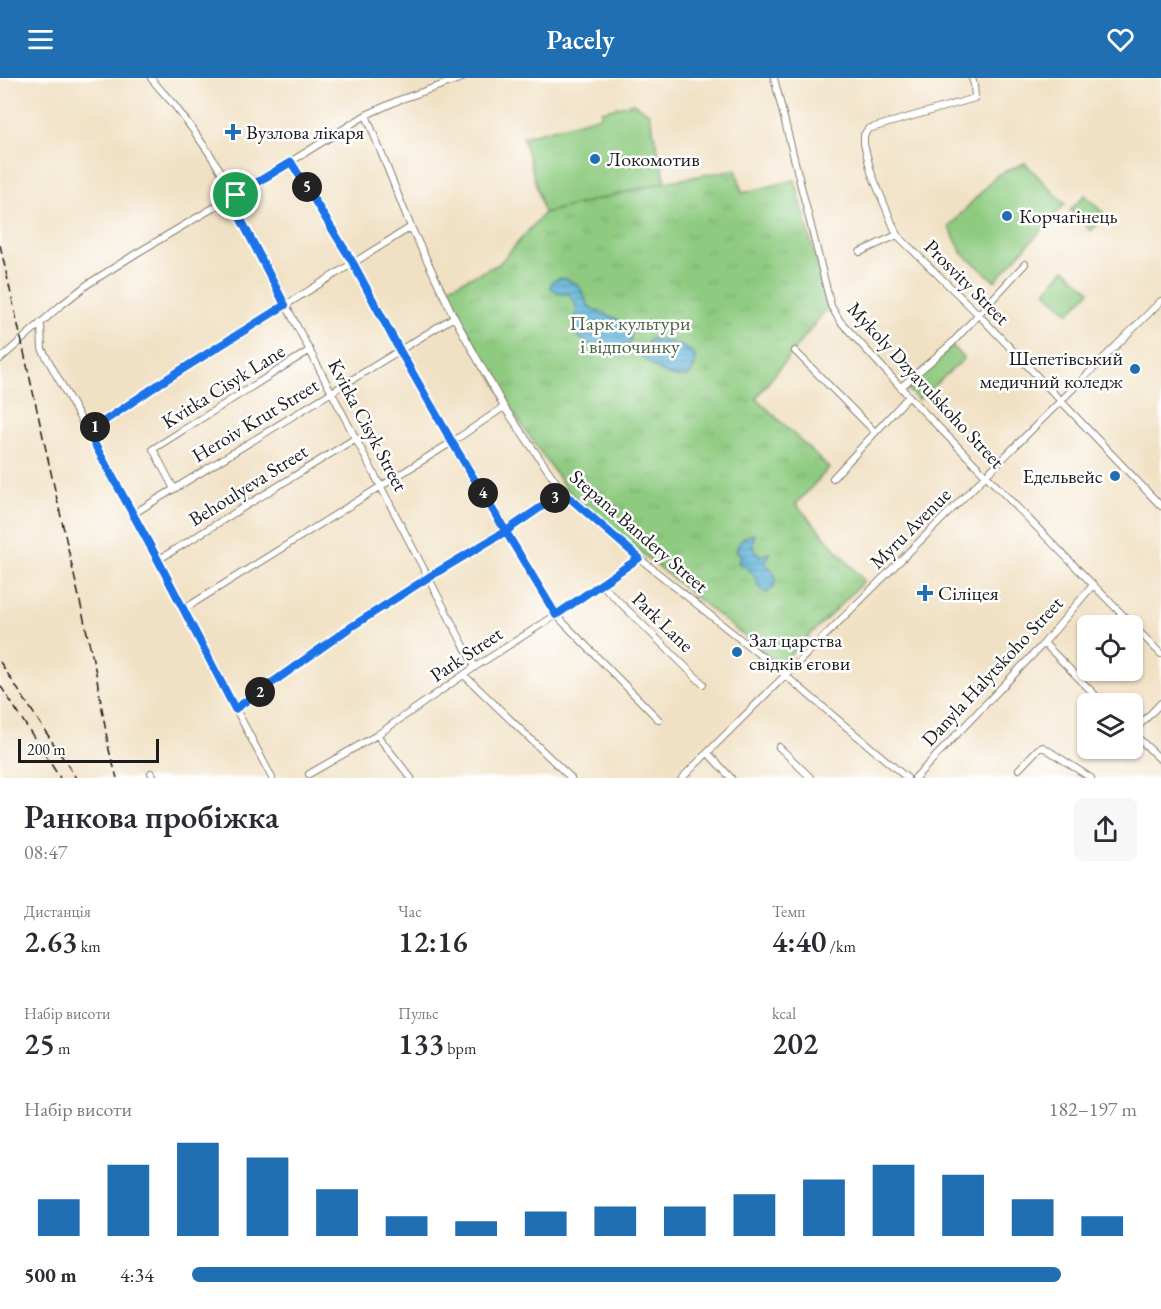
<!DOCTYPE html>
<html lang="uk">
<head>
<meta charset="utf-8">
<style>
  body { margin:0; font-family:"EB Garamond",serif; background:#f7f7f7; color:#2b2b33; height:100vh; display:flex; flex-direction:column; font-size:22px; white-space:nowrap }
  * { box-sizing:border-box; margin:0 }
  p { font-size:20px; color:#7c7c81 }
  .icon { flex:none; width:33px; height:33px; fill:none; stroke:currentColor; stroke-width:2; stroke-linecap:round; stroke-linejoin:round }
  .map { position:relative; height:700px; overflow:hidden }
  .side { display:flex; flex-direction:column; background:#fff; flex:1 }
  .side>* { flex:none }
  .controls { position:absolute; left:1077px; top:537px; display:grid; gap:12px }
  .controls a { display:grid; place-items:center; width:66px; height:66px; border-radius:9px; background:#fff; box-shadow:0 2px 4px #0004; font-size:30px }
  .scale { position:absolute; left:18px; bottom:15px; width:141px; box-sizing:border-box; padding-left:6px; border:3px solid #1c1c1c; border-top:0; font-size:16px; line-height:21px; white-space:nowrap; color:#1c1c1c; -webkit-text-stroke:4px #fff; paint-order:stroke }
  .pin { position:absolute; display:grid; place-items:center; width:51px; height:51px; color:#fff; margin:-26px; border:3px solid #fff; border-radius:50%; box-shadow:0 2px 6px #0007 }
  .km { position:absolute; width:30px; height:30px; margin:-15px; border-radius:50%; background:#222; color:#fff; font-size:16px; line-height:30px; text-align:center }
  .round { display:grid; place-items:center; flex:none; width:63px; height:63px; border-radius:9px; background:#f7f7f7 }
  .summary { display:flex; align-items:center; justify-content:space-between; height:102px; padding:0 24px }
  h1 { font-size:33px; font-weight:600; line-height:45px }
  .stats { display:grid; grid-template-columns:repeat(3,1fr); gap:9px; height:102px; padding:6px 24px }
  .stats div { display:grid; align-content:center }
  .stats b { font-size:30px; font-weight:600 }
  .stats small { font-size:16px; font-weight:400 }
  .stats p { font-size:16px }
  .chart { height:168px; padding:12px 24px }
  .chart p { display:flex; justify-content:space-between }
  .chart svg { width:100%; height:108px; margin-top:6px; stroke:#1f6fb2; stroke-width:6 }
  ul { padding:0 24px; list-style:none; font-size:20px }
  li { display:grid; grid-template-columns:96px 72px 1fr; align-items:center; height:45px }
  li i { height:15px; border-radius:8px; background:#1f6fb2 }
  header { display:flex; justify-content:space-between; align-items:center; height:78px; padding:0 24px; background:#1f6fb2; color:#fff; font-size:27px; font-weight:600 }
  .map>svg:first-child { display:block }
  .grass { fill:#8ecb80; stroke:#55744e; stroke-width:1.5 }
  .park { fill:url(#park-tufts); stroke:#55744e; stroke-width:1.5 }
  .water { fill:url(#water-rules); stroke:#3c677a; stroke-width:1.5 }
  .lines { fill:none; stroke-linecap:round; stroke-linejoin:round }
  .minor-casing { stroke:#867e70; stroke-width:8 }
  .minor { stroke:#fff; stroke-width:6 }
  .rail { stroke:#1c1c1c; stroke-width:1.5; stroke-dasharray:9 4.5; stroke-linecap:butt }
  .route-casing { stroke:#fff; stroke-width:12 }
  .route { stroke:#1a73e8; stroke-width:8 }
  .poi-dot { fill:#1f6fb2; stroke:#fff; stroke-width:2 }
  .labels { text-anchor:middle; stroke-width:5; stroke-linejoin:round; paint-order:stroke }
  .poi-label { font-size:20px; fill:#1c1c1c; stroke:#fff; text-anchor:start }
  .street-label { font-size:20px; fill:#1c1c1c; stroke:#fff }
  .park-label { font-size:20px; fill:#4a6244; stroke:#fff }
</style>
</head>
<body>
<header><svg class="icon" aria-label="menu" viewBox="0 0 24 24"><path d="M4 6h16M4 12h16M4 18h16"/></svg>Pacely<svg class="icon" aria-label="heart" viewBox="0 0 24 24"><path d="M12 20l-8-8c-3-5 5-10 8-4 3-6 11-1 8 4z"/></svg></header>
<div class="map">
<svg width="1161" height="700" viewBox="0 0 1161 700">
  <defs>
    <pattern id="park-tufts" width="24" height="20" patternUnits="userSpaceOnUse" patternTransform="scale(1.5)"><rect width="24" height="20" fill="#8ecb80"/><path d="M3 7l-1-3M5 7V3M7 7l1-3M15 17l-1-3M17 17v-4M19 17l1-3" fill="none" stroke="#7aae6e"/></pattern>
    <pattern id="water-rules" width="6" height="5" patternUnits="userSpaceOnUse" patternTransform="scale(1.5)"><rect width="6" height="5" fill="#5bb2d8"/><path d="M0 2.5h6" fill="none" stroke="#4a90ae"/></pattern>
  </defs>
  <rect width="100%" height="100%" fill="#fff"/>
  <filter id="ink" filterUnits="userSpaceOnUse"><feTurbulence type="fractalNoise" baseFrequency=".0167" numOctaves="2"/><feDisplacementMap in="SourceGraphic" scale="12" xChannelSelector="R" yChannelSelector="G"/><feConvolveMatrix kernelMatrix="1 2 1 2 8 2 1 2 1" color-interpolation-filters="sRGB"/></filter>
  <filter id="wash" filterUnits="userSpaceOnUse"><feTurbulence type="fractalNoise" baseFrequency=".008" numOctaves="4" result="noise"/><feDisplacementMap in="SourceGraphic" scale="24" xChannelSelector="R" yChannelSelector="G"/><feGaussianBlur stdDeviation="1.35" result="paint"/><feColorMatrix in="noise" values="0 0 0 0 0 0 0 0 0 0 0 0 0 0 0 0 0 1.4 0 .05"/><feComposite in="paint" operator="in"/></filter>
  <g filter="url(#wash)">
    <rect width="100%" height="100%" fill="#f1e1c4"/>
    <path class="grass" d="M 633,25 L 649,35 L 666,104 L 544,135 L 523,59 L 601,38 L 601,33 Z
      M 1025,85 L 1065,126 L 995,203 L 962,175 L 949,149 L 997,97 Z
      M 1085,117 L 1106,138 L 1091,153 L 1070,132 Z
      M 1065,191 L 1090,213 L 1069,235 L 1045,213 Z
      M 951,267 L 964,281 L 918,322 L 906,309 L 907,305 Z"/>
    <path class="park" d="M 736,91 L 742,115 L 795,102 L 828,229 L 756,320 L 829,390 L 796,426 L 864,503 L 780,587 L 652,484 L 566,411 L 508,327 L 445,211 L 499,186 L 544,135 L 666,104 Z"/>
    <path class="water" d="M 561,200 C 570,201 579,206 583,215 C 585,219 586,225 589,228 C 600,238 618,237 626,249 L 631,250 C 631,259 632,266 624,272 C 609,284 589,266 576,257 L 576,248 L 574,242 L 577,232 L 575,225 L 569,216 L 560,216 L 550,209 L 552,203 Z
      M 650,261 C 659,261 665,263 674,266 C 692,271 703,279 689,298 C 672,303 652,290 641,277 L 642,271 Z
      M 755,456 L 752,467 L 760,478 L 770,475 L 765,486 L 771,490 L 776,500 L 774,508 L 767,515 L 758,509 C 756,497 750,490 738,485 L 741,478 L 736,472 C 741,460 743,458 755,456 Z"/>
  </g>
  <g filter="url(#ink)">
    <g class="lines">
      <defs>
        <path id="minor" d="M 151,0 C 159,11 170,21 178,32 C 199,59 218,87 235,117
          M 774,0 L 831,228 L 840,243 L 917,327 L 1161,576
          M 972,0 L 974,7 L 975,20 L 868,51 L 864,57 L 864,66 L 871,94 L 897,157 L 978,236 L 1161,428
          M 366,37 L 411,149 L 454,239 L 504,329 L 563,414 L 639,480 L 785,597 L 907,700
          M 291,84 L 353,185 L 400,273 L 452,364 L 556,537 L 659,642
          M 230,120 L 475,589
          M 860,174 L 897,157
          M 41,245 L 42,271 L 158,482 L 272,700
          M 310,272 L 153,371 L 174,411 L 454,239
          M 795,273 L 875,354
          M 0,281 L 60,228 L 88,206 L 137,175 L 274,94 L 366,37 L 399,22 L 462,0
          M 901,309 L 952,265 L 1025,186
          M 88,354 L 162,304 L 411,149
          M 833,400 L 909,318
          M 133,436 L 174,411
          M 158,482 L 356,360
          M 601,506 L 703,606
          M 184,531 L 452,364 L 504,329
          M 1044,565 L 1104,626
          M 464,597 L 571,700
          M 235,631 C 275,605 311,574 351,549 C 421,503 494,461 563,414
          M 1132,654 L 1161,682
          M 1133,654 L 1161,625
          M 377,657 L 411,700
          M 779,669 L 811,700
          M 708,675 L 731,700
          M 1019,691 L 1038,671 L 1043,669 L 1091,700
          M 151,695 L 155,700
          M 309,696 L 377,657 L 475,589 L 556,537 L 639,480
          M 682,700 L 1161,223
          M 915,700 L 1044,565 L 1093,507"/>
      </defs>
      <use href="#minor" class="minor-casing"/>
      <use href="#minor" class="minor"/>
      <path class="rail" d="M 0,167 L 96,595 L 109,672 L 117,700
        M 0,584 L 76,700
        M 0,607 L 60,700"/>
    </g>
  </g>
  <g class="lines" filter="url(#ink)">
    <defs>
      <path id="route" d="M 236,117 L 230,120 L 285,227 L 162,304 L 88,354 L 158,482 L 235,631 L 348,551 L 429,499 L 506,453 L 563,414 L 639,480 L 556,537 L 452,364 L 400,273 L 353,185 L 291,84 L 236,117"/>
    </defs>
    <use href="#route" class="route-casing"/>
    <use href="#route" class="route"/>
  </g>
  <g class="poi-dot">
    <path d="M230 45h6v6h6v6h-6v6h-6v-6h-6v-6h6z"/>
    <circle cx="595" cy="81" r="6"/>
    <circle cx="1007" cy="138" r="6"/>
    <circle cx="1135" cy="291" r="6"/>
    <circle cx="1115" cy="398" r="6"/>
    <path d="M922 506h6v6h6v6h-6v6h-6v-6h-6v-6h6z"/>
    <circle cx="737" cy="574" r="6"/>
  </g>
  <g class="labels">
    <g class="poi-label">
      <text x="246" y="61">Вузлова лікаря</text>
      <text x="607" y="88">Локомотив</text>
      <text x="1019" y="145">Корчагінець</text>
      <text x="1123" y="287" text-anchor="end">Шепетівський<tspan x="1123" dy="23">медичний коледж</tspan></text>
      <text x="1103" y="405" text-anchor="end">Едельвейс</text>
      <text x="938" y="522">Сіліцея</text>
      <text x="749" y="569">Зал царства<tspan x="749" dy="23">свідків єгови</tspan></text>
    </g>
    <g class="street-label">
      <text transform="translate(967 204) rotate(45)" y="7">Prosvity Street</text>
      <text transform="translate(926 307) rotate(47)" y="7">Mykoly Dzyavulskoho Street</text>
      <text transform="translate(223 308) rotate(-32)" y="7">Kvitka Cisyk Lane</text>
      <text transform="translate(255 342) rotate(-31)" y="7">Heroiv Krut Street</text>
      <text transform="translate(368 347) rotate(62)" y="7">Kvitka Cisyk Street</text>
      <text transform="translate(248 407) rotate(-32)" y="7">Behoulyeva Street</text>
      <text transform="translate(910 450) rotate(-45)" y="7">Myru Avenue</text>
      <text transform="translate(639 453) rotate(41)" y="7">Stepana Bandery Street</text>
      <text transform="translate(663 544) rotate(44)" y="7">Park Lane</text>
      <text transform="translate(466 576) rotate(-34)" y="7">Park Street</text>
      <text transform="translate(992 593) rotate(-47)" y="7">Danyla Halytskoho Street</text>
    </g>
    <g class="park-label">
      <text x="630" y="252">Парк культури<tspan x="630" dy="23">і відпочинку</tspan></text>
    </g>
  </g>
</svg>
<div class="controls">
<a><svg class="icon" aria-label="locate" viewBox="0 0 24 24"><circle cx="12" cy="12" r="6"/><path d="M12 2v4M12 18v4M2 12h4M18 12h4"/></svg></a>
<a><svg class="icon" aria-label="layers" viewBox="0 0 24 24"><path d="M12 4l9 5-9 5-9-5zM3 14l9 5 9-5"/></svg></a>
</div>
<div class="scale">200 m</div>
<div class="pin" style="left:236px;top:117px;background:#1e9e55"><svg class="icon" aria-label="arrive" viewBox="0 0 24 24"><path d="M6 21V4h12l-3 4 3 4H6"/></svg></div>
<b class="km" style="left:95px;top:349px">1</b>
<b class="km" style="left:260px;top:614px">2</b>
<b class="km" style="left:555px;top:420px">3</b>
<b class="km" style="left:483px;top:415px">4</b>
<b class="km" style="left:307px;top:109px">5</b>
</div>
<section class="side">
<div class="summary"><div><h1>Ранкова пробіжка</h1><p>08:47</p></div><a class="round"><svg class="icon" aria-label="share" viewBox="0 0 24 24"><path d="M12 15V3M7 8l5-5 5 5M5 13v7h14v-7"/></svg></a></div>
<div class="stats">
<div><p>Дистанція</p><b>2.63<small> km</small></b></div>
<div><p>Час</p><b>12:16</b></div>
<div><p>Темп</p><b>4:40<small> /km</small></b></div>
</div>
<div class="stats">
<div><p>Набір висоти</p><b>25<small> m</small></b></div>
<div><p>Пульс</p><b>133<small> bpm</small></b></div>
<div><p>kcal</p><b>202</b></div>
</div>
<div class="chart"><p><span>Набір висоти</span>182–197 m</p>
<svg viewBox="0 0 160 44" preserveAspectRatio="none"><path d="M5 44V29M15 44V15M25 44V6M35 44V12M45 44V25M55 44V36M65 44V38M75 44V34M85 44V32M95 44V32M105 44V27M115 44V21M125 44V15M135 44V19M145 44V29M155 44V36"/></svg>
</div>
<ul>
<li><b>500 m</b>4:34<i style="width:92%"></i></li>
</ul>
</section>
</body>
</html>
